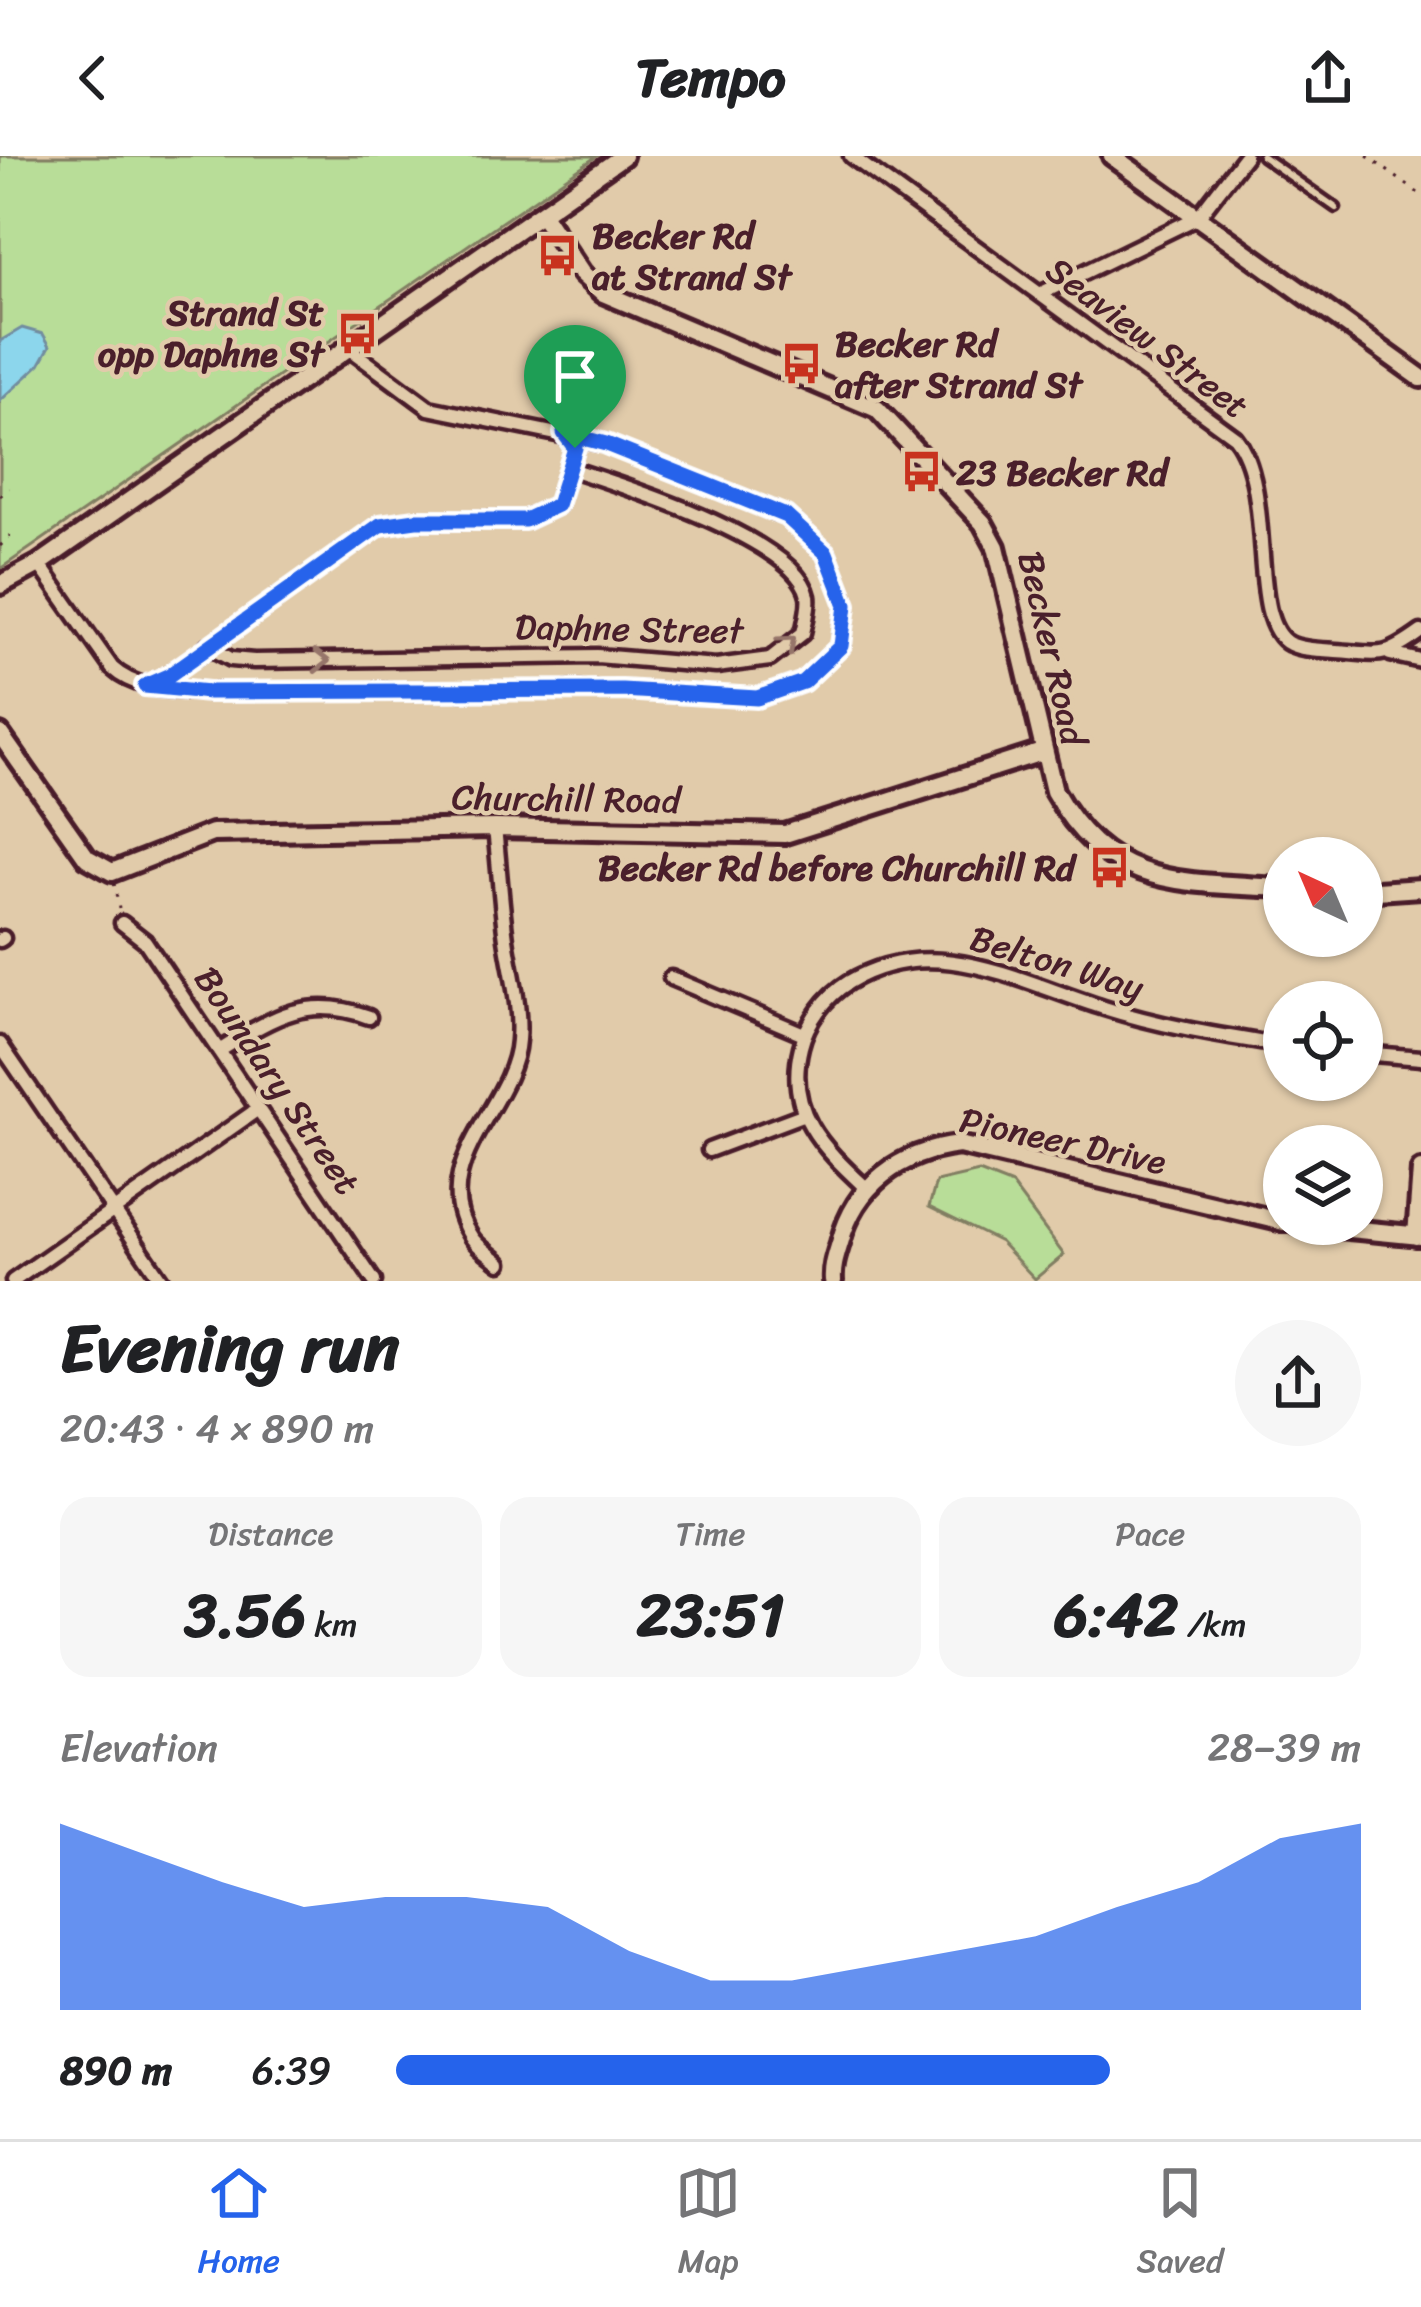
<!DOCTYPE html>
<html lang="en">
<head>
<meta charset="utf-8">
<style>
  body { margin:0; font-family:Sriracha,sans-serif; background:#f6f6f6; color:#202124; height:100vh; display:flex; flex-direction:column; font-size:45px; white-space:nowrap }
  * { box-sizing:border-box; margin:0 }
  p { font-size:39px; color:#757577 }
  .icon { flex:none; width:66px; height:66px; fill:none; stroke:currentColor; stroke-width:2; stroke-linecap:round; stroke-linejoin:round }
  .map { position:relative; height:1125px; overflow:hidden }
  .drawer { display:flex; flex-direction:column; background:#fff; flex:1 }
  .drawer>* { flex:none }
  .needle { width:78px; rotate:316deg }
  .fabs { position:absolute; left:1263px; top:681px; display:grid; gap:24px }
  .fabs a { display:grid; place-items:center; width:120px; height:120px; border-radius:50%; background:#fff; box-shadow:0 3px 9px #0004; font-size:60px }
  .pin { position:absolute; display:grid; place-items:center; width:102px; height:102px; color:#fff; margin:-123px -51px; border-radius:50% 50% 50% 0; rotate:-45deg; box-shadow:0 0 12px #0007 }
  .pin .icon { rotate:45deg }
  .round { display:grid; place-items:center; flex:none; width:126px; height:126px; border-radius:63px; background:#f6f6f6 }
  .headline { display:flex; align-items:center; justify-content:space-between; height:204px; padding:0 60px }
  h1 { font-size:66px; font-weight:700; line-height:90px }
  .metrics { display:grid; grid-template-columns:repeat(3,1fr); gap:18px; height:204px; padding:12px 60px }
  .metrics div { display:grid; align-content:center; border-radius:30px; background:#f6f6f6; text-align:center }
  .metrics b { font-size:60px; font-weight:700 }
  .metrics small { font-size:33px; font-weight:400 }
  .metrics p { font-size:33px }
  .chart { height:336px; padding:24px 60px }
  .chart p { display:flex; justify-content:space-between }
  .chart svg { width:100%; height:216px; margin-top:12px; fill:#2563eb; opacity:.7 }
  ul { padding:0 60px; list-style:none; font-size:39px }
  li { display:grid; grid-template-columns:192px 144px 1fr; align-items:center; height:90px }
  li i { height:30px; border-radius:15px; background:#2563eb }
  header { display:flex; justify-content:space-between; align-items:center; height:156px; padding:0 60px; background:#fff; font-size:54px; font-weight:700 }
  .dock { display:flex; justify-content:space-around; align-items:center; height:168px; border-top:3px solid #e0e0e0; background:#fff; font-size:33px; color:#757577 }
  .dock a { display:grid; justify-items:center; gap:6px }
  .dock .active { color:#2563eb }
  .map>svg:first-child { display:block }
  .green { fill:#b8dd98; stroke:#817e62; stroke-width:3 }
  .water { fill:#8cd6ec; stroke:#728d9f; stroke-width:3 }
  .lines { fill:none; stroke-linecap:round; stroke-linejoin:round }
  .lane-casing { stroke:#4a1f2b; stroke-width:15 }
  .street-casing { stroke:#4a1f2b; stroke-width:21 }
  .secondary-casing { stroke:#4a1f2b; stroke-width:26 }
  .path { stroke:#4a1f2b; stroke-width:3; stroke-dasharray:3 9; stroke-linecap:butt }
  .lane { stroke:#e1cbaa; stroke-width:6 }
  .street { stroke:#e1cbaa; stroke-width:12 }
  .secondary { stroke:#e1cbaa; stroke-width:16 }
  .oneway { stroke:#96756a }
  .route-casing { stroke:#fff; stroke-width:24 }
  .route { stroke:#2563eb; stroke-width:15 }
  .labels { text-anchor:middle; stroke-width:9; stroke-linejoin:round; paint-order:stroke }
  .poi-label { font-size:36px; font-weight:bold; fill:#4a1f2b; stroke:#e1cbaa; text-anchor:start }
  .street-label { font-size:36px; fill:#4a1f2b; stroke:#e1cbaa }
</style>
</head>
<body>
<header><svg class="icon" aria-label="back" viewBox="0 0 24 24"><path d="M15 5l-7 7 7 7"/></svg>Tempo<svg class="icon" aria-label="share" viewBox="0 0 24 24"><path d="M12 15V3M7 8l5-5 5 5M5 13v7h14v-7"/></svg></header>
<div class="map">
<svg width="1421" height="1125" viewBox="0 0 1421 1125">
  <rect width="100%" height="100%" fill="#e1cbaa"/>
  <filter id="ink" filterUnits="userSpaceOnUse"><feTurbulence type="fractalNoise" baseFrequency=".00833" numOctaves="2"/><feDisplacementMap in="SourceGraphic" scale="24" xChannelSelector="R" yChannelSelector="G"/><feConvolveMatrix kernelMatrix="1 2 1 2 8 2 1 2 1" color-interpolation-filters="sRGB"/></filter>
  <g filter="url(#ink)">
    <path class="green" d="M 0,0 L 597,0 L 0,413 Z
      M 979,1016 L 1012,1029 L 1064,1099 L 1035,1123 L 1000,1086 L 929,1051 L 936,1026 Z"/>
    <path class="water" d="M 22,172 L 43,178 L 50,190 L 40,208 L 0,245 L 0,185 Z"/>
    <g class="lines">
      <defs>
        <path id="lane" d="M 1262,0 L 1336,52"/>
        <path id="street" d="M 851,0 L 1235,281 C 1277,334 1246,466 1290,488 C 1303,494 1322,494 1336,495 C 1382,498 1382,504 1421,476
          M 1042,137 L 1198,61 L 1245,0
          M 39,408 L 112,512 C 138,536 176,533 210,536 L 623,534 L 757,542 L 803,526 L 841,490 L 846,449 L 826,397 L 786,360 L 606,288 L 429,252 L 348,192
          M 207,490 L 231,503 L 254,505 L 597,500 L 716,510 L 770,503 L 803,477 C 805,467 810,450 808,440 C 796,383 623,330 571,313
          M 1390,498 L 1421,505
          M 146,530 L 168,520 L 380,369 L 416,364 L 525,364 L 557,349 L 575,292 L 565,278
          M 495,672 C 499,709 501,746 506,783 C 511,817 521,850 518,884 C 514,950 423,1010 472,1082 C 478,1091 491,1099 500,1107
          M 122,767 L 145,785 L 374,1125
          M 0,784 L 3,782
          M 671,822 L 804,878
          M 0,888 L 162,1125
          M 219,895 C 272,862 306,838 369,861
          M 1362,897 L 1421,902
          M 709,994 L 802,959
          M 865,1031 C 822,991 785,955 801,891 C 807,866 826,840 849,826 C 934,775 1019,826 1104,852 C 1163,871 1223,880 1284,890
          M 13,1125 L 258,953"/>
        <path id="secondary" d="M 1112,0 L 1421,222
          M 542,58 L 582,118 L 603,137 L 877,253 L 983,367 L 996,391 L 1054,635 C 1109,734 1185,726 1284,732
          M 0,429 L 39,408 L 623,0
          M 0,578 L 87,702 L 112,716 L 212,677 L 495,672 L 785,678 L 1042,596
          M 1362,736 L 1421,732
          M 1298,1068 L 1421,1080
          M 1416,1080 L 1421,1014
          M 833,1125 C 832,1111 836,1100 840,1087 C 855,1028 901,996 959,989 L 1284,1066"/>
      </defs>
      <use href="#lane" class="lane-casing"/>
      <use href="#street" class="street-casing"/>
      <use href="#secondary" class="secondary-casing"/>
      <path class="path" d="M 1367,0 L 1421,39
        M 0,340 L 9,332
        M 0,390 L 16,374
        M 114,727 L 119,753"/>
      <use href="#lane" class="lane"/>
      <use href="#street" class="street"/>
      <use href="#secondary" class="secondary"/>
    </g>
    <defs><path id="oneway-chevron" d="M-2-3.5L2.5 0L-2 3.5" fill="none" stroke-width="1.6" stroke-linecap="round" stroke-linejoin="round" transform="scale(3)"/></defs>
    <g class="oneway">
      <use href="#oneway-chevron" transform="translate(788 487) rotate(-41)"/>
      <use href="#oneway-chevron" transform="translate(321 505)"/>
    </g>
  </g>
  <g class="lines" filter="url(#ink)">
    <defs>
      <path id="route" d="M 564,277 L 606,288 L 786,360 L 826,397 L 846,449 L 841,490 L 803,526 L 757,542 L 622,534 L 209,536 L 145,530 L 168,520 L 380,369 L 416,364 L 525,364 L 557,349 L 575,292 Z"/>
    </defs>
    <use href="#route" class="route-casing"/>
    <use href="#route" class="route"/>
  </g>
  <defs>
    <symbol id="bus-bare" viewBox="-9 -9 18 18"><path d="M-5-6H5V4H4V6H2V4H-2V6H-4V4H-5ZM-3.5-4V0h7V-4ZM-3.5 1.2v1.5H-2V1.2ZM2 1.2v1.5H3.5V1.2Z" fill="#c8321e" stroke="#e1cbaa" stroke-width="2.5" paint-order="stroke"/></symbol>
  </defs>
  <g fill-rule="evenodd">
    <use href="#bus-bare" x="528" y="70" width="59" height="59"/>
    <use href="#bus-bare" x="328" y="148" width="59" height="59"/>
    <use href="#bus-bare" x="772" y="178" width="59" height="59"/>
    <use href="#bus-bare" x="892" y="286" width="59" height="59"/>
    <use href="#bus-bare" x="1080" y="682" width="59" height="59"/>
  </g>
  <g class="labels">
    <g class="poi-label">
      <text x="592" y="92">Becker Rd<tspan x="592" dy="41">at Strand St</tspan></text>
      <text x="324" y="169" text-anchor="end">Strand St<tspan x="324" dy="41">opp Daphne St</tspan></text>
      <text x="835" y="200">Becker Rd<tspan x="835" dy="41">after Strand St</tspan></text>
      <text x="956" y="329">23 Becker Rd</text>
      <text x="1075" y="724" text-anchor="end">Becker Rd before Churchill Rd</text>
    </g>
    <g class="street-label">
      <text transform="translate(1148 181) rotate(37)" y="13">Seaview Street</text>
      <text transform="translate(629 472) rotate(1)" y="13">Daphne Street</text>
      <text transform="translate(1053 492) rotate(77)" y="13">Becker Road</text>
      <text transform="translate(566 642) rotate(1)" y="13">Churchill Road</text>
      <text transform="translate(1057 806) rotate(17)" y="13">Belton Way</text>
      <text transform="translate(278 924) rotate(56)" y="13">Boundary Street</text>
      <text transform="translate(1063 984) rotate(12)" y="13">Pioneer Drive</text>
    </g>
  </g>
</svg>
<div class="fabs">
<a><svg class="needle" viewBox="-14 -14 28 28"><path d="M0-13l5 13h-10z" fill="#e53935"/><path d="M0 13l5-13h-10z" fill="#757577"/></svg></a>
<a><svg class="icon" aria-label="locate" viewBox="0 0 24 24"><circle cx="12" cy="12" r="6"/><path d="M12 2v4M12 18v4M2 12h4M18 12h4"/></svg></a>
<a><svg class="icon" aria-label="layers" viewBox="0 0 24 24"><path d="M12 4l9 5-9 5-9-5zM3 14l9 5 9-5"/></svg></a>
</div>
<div class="pin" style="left:575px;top:292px;background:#1e9e55"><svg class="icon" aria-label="arrive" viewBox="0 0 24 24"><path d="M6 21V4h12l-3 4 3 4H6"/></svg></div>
</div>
<section class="drawer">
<div class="headline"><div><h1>Evening run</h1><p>20:43 · 4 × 890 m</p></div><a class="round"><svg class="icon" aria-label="share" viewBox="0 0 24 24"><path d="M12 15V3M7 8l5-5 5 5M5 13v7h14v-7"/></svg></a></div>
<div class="metrics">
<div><p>Distance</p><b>3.56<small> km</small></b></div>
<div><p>Time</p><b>23:51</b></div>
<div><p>Pace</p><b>6:42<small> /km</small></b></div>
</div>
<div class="chart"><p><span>Elevation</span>28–39 m</p>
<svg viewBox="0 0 160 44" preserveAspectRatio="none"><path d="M0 44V6L10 12L20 18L30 23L40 21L50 21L60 23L70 32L80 38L90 38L100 35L110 32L120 29L130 23L140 18L150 9L160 6V44z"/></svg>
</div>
<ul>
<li><b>890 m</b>6:39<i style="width:74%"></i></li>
</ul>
</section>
<nav class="dock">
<a class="active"><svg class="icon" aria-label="home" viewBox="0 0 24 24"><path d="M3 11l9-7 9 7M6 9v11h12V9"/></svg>Home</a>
<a><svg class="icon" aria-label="map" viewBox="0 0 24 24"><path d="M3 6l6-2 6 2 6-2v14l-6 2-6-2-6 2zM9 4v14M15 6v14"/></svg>Map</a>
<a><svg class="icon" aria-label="saved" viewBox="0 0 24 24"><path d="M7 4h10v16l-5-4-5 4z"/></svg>Saved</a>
</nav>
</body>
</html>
